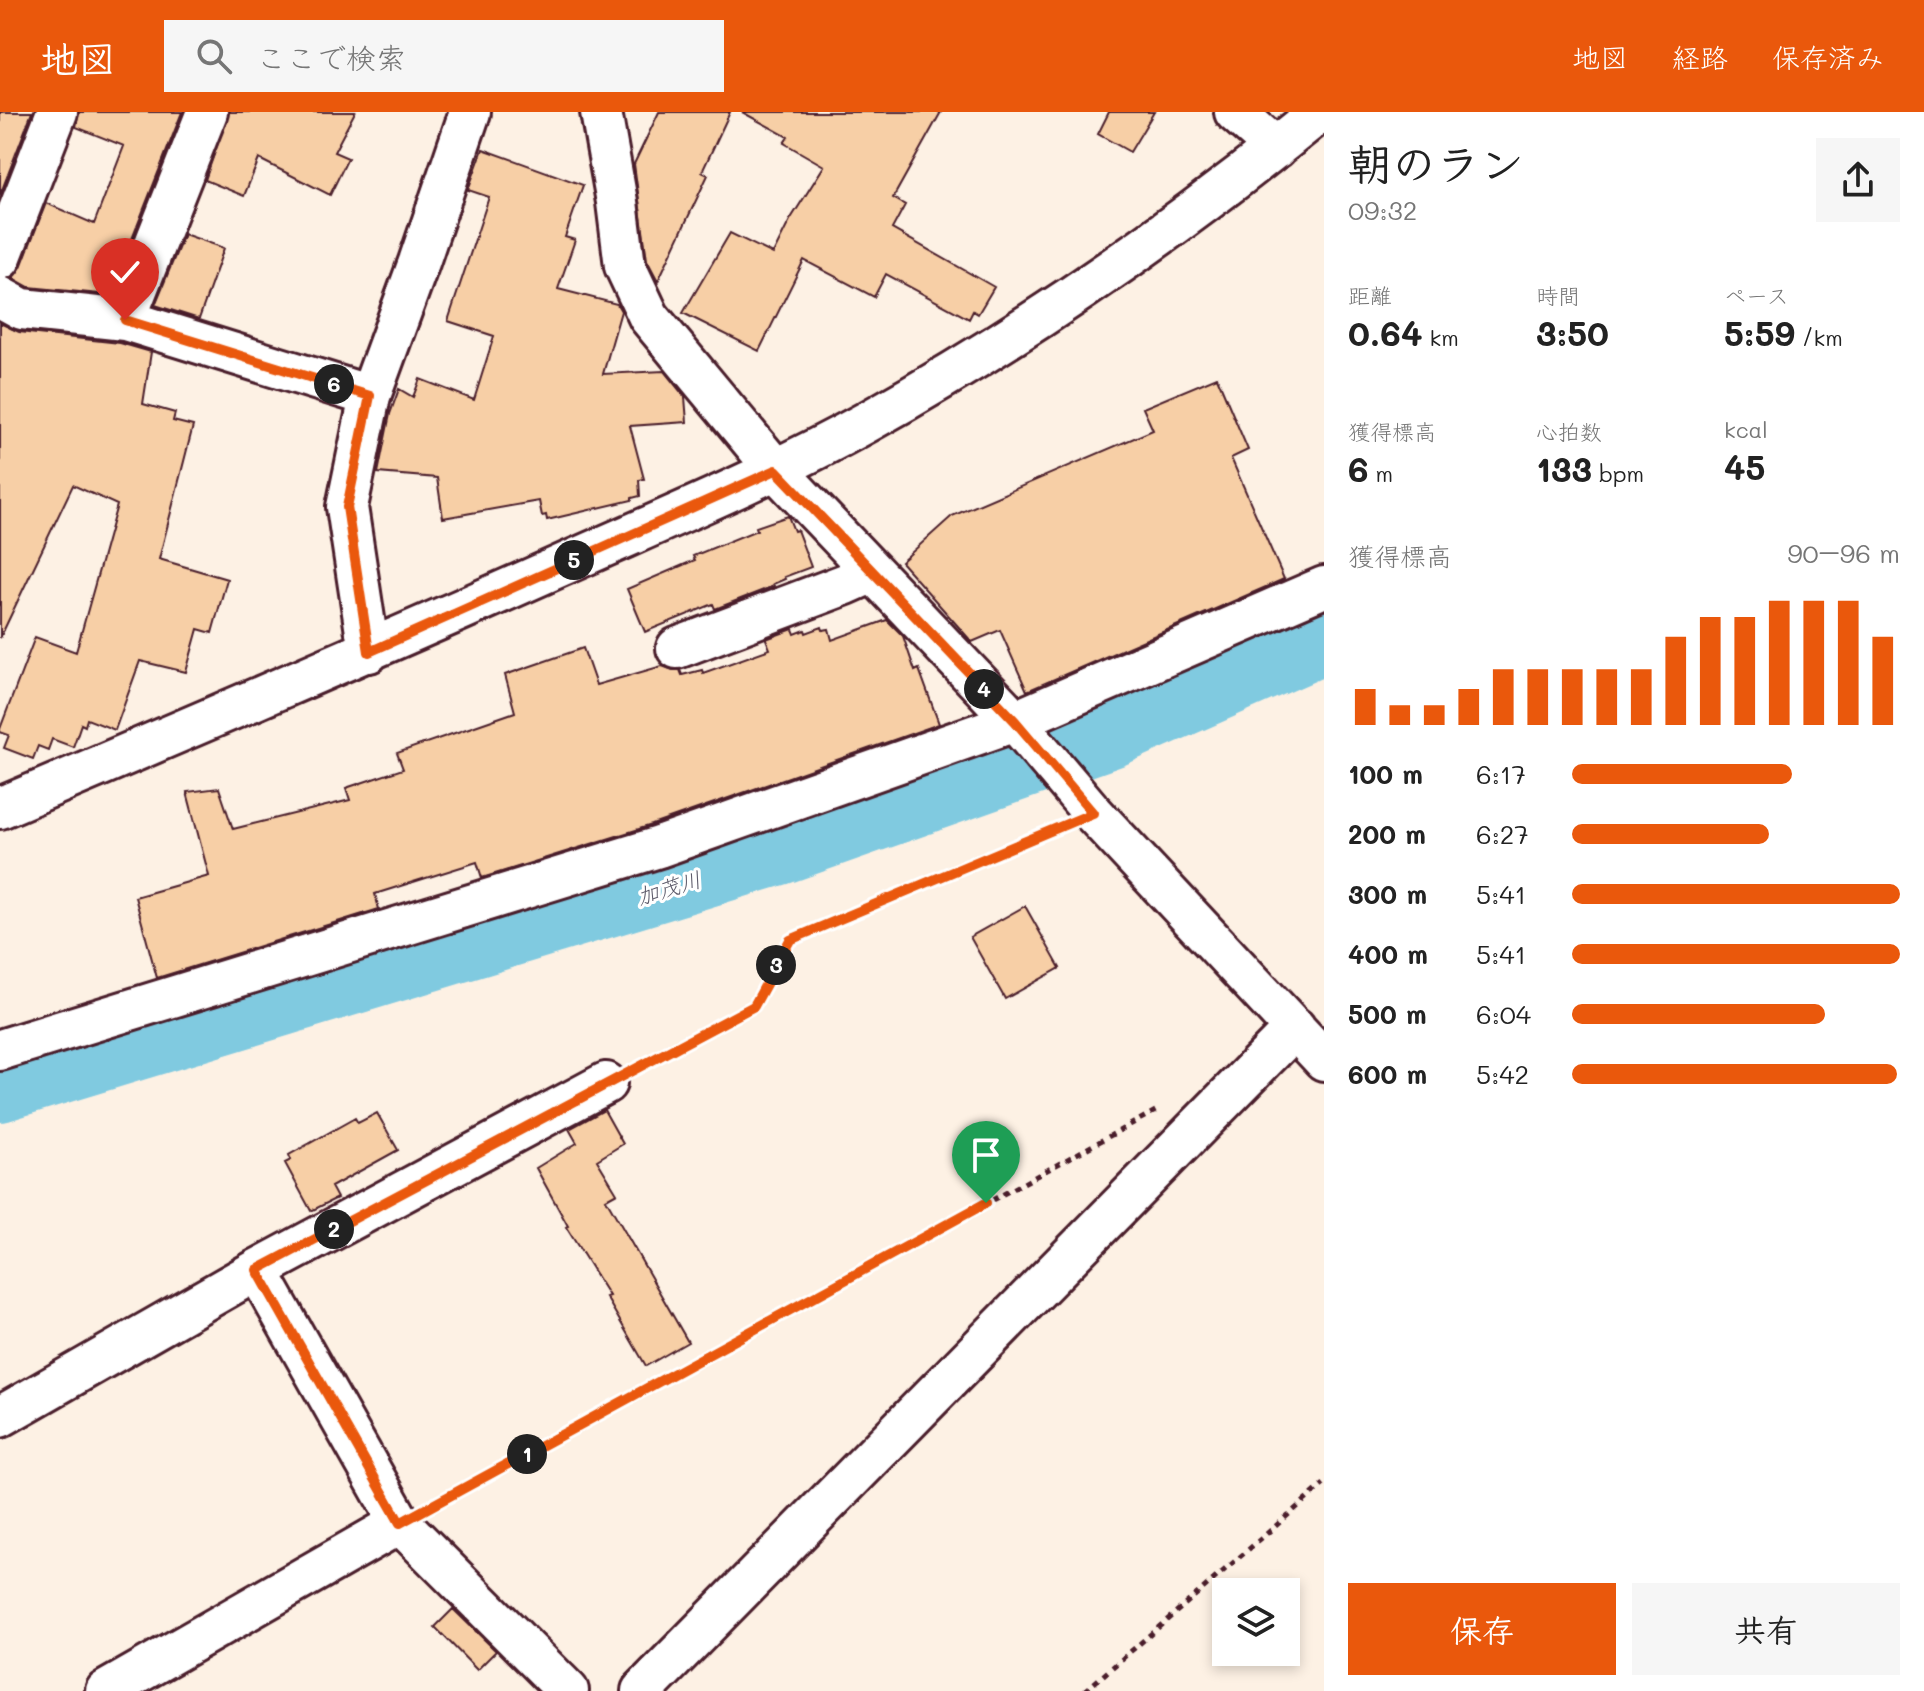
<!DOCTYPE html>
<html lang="ja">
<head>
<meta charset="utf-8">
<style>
  body { margin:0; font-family:Mali,"Klee One",sans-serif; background:#f6f6f6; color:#222; height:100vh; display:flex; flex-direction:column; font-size:30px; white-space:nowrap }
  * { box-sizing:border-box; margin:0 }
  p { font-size:26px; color:#767676 }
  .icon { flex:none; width:44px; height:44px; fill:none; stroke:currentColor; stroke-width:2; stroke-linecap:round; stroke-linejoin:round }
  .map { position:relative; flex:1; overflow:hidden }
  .panel { display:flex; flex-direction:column; background:#fff; width:600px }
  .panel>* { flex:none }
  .controls { position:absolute; left:1212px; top:1466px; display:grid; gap:16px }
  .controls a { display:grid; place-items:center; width:88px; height:88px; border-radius:0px; background:#fff; box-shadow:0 4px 12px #0003; font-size:40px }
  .pin { position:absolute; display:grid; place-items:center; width:68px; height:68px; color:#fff; margin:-82px -34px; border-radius:50% 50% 50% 0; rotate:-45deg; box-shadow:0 0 8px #0007 }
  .pin .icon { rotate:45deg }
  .km { position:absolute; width:40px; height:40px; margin:-20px; border-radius:50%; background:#222; color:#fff; font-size:22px; line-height:40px; text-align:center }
  .round { display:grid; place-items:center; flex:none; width:84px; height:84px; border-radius:0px; background:#f6f6f6 }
  .summary { display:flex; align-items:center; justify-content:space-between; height:136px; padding:0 24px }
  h1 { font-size:44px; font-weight:700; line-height:60px }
  .stats { display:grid; grid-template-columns:repeat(3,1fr); gap:12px; height:136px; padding:8px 24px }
  .stats div { display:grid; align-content:center }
  .stats b { font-size:34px; font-weight:700 }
  .stats small { font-size:22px; font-weight:400 }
  .stats p { font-size:22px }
  .chart { height:224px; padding:16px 24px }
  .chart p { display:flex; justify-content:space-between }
  .chart svg { width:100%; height:144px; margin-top:8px; stroke:#ea580c; stroke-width:6 }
  .action { display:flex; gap:16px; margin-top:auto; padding:16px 24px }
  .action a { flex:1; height:92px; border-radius:0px; background:#ea580c; color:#fff; font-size:32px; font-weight:700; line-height:92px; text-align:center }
  .action a+a { background:#f6f6f6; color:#222 }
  ul { padding:0 24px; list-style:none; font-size:26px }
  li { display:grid; grid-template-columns:128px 96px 1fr; align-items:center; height:60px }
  li i { height:20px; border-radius:10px; background:#ea580c }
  header { display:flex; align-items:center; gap:48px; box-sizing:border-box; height:112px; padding:0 40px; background:#ea580c; color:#fff }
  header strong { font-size:38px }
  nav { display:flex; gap:44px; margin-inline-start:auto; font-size:28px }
  .search { width:560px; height:72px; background:#f6f6f6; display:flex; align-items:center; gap:20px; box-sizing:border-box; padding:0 28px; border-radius:0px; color:#767676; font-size:30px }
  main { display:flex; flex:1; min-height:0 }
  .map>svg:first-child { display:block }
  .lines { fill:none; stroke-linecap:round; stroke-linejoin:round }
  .river { stroke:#80cae0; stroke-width:62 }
  .building { fill:#f7cfa6; stroke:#4a1f2b; stroke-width:2 }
  .minor-casing { stroke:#4a1f2b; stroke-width:46 }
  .path { stroke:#4a1f2b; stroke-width:5; stroke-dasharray:6 6; stroke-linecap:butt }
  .minor { stroke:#fff; stroke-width:40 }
  .route-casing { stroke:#fff; stroke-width:16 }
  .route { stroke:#ea580c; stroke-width:10 }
  .labels { text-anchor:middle; stroke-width:6; stroke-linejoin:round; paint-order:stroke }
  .water-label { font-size:22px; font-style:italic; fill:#5d5b6a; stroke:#fff }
</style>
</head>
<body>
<header>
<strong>地図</strong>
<div class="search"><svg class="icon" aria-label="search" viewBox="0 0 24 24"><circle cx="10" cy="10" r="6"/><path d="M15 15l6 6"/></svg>ここで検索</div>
<nav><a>地図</a><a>経路</a><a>保存済み</a></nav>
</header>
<main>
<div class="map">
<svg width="1324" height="1579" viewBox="0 0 1324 1579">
  <rect width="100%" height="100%" fill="#fdf1e4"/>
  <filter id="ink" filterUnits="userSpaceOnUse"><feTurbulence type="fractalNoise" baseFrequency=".0125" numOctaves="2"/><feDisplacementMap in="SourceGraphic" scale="16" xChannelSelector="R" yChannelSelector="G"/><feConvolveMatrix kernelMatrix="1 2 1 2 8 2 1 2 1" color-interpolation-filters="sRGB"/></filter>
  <g filter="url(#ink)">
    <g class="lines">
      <path class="river" d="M 0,979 L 780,742 L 1114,624 L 1324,531"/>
    </g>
    <path class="building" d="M 0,0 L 32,0 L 0,83 Z
      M 79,0 L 182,0 L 110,183 L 29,175 L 13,166 L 21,155 L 46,91 L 94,112 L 124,34 L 76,15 Z
      M 229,0 L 355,0 L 334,40 L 348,46 L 330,83 L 259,47 L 244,84 L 205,68 Z
      M 659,0 L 730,0 L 702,60 L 708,63 L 658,169 L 647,148 L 634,52 Z
      M 742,0 L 941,0 L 893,86 L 905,93 L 892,117 L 994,175 L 978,202 L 973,199 L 969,207 L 886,162 L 874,185 L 804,148 L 759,239 L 683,201 L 730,121 L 773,142 L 790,108 L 824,54 L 784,31 L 788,25 Z
      M 1109,0 L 1154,0 L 1130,40 L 1098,22 Z
      M 483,37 L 583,73 L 565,125 L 575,128 L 558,177 L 617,192 L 621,199 L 603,262 L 664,259 L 685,285 L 687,310 L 630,314 L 644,367 L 639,368 L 640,384 L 632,386 L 632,388 L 547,408 L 546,403 L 542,404 L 539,389 L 443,406 L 437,366 L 378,361 L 390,302 L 399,277 L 413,285 L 420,267 L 474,288 L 494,224 L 448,209 L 489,85 L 468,78 Z
      M 184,122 L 224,136 L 199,207 L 155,193 Z
      M 0,211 L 19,220 L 120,231 L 151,240 L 143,292 L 175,301 L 173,309 L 193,314 L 159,447 L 227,467 L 212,521 L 198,517 L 186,560 L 140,549 L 115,618 L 87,607 L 85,614 L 81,612 L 73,635 L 52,627 L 48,638 L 38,634 L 33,647 L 4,636 L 9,623 L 0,620 L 0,617 L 35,525 L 76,540 L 117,393 L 73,373 L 0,526 Z
      M 1217,265 L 1248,338 L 1231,346 L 1284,467 L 1027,579 L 1000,518 L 972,530 L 901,450 L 952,404 L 1153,318 L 1143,296 Z
      M 788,404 L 794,419 L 797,418 L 811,455 L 784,465 L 785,467 L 773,472 L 774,474 L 715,497 L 713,492 L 645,520 L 627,477 L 695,448 L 693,444 L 757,418 L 756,415 Z
      M 887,508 L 903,524 L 915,559 L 919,557 L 939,612 L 652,713 L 482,766 L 477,750 L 375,782 L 379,797 L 157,866 L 135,785 L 209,764 L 187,680 L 219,676 L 233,717 L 350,688 L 346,676 L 403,657 L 397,641 L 515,600 L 505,563 L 583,536 L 596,573 L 662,554 L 673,558 L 680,558 L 682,563 L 702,558 L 703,561 L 770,537 L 766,527 L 793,517 L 795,522 L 805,518 L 806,521 L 822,515 L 823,518 L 829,517 L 832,528 Z
      M 1025,794 L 1060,856 L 1005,887 L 970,825 Z
      M 604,998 L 623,1032 L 597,1048 L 617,1081 L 606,1087 L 688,1230 L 646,1254 L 606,1185 L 609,1184 L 566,1115 L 568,1114 L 536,1056 L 577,1031 L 569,1017 Z
      M 377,1001 L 398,1038 L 331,1075 L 337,1086 L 311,1099 L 285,1051 L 291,1048 L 289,1043 L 355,1006 L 358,1011 Z
      M 453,1497 L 496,1539 L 477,1558 L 435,1515 Z"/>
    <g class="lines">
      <defs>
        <path id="minor" d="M 601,0 L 617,90 L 625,154 L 649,205 L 776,358 L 1015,609 L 1093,701 L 1324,948
          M 1235,0 L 1276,36
          M 0,147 L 57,0
          M 0,185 L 22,197 L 125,208 L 370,284 L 419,150 L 470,0
          M 125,208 L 207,0
          M 677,536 L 846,472 L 873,460
          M 369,540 L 347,395 L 370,284
          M 0,696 C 187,617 374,537 560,454 C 663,408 768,365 867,310 C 1027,221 1178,116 1320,0
          M 0,938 L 659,735 L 1015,609 L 1324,475
          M 257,1158 L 400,1411 L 568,1579
          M 0,1305 L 257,1158 L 606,971
          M 106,1579 L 400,1411
          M 642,1579 L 1295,916"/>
      </defs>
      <use href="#minor" class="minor-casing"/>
      <path class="path" d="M 639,954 L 754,894 L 790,828 L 1060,715
        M 434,1393 L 1159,997
        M 1085,1579 L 1324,1372"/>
      <use href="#minor" class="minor"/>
    </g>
  </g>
  <g class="lines" filter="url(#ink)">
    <defs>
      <path id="route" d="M 125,208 L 370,284 L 347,395 L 369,540 L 776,358 L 1015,609 L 1093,701 L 790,828 L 754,894 L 257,1158 L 400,1411 L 986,1091"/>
    </defs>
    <use href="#route" class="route-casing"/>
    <use href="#route" class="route"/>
  </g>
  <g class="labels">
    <g class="water-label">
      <text transform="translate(669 776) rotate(-17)" y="8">加茂川</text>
    </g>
  </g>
</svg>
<div class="controls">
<a><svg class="icon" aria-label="layers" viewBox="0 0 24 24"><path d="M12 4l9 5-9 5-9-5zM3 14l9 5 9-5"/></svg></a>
</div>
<div class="pin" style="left:986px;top:1091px;background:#1e9e55"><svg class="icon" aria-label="arrive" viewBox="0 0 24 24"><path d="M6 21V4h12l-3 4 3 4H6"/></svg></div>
<div class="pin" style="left:125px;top:208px;background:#d93025"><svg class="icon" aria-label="check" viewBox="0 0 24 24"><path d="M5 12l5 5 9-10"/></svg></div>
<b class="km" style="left:527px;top:1342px">1</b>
<b class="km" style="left:334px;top:1117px">2</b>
<b class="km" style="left:776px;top:853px">3</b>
<b class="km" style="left:984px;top:577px">4</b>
<b class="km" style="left:574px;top:448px">5</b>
<b class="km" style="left:334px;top:272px">6</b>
</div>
<section class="panel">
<div class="summary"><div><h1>朝のラン</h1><p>09:32</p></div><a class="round"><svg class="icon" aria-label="share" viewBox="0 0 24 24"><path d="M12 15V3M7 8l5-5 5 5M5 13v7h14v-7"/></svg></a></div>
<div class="stats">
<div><p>距離</p><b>0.64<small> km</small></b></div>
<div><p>時間</p><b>3:50</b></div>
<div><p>ペース</p><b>5:59<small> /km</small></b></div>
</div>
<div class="stats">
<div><p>獲得標高</p><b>6<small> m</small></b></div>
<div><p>心拍数</p><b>133<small> bpm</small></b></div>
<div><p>kcal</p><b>45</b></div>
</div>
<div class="chart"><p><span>獲得標高</span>90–96 m</p>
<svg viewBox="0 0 160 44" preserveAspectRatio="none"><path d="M5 44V33M15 44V38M25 44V38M35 44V33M45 44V27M55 44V27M65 44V27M75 44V27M85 44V27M95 44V17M105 44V11M115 44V11M125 44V6M135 44V6M145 44V6M155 44V17"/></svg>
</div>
<ul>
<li><b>100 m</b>6:17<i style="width:67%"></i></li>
<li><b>200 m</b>6:27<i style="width:60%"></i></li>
<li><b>300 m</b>5:41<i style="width:100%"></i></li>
<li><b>400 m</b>5:41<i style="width:100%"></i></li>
<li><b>500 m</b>6:04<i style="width:77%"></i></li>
<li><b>600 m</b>5:42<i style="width:99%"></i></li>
</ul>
<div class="action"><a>保存</a><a>共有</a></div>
</section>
</main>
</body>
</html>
